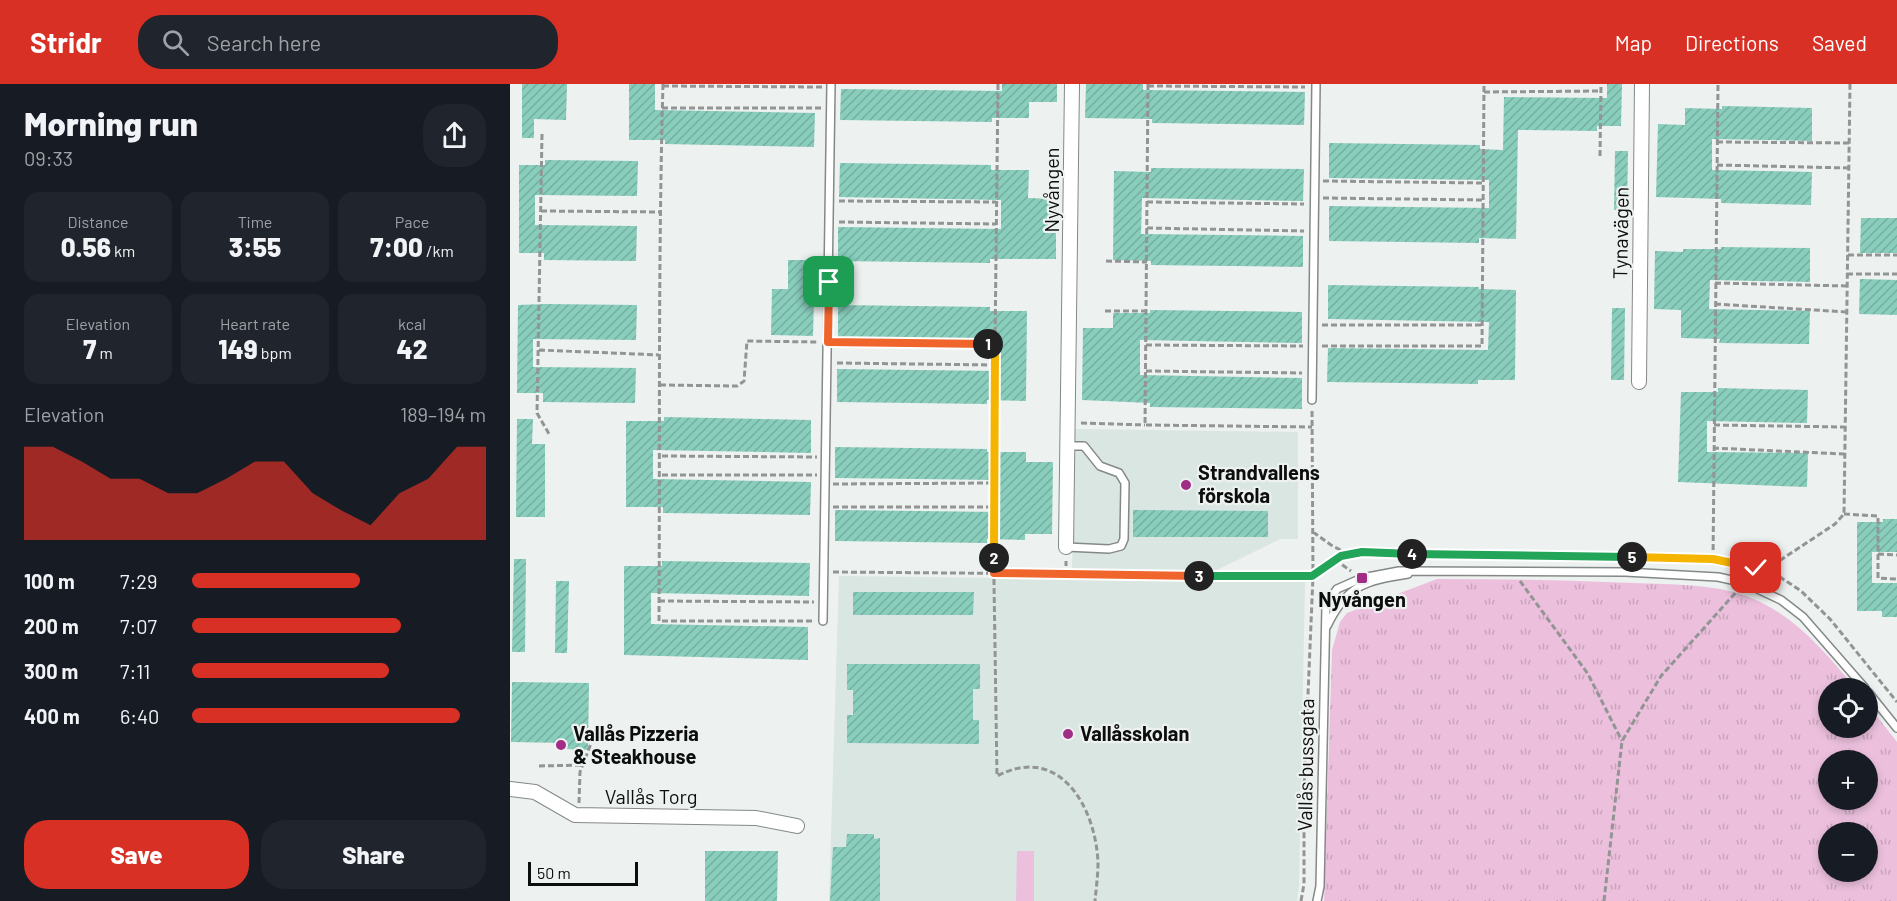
<!DOCTYPE html>
<html lang="en">
<head>
<meta charset="utf-8">
<style>
  body { margin:0; font-family:Barlow,sans-serif; background:#20242c; color:#f1f3f6; height:100vh; display:flex; flex-direction:column; font-size:22px; white-space:nowrap }
  * { box-sizing:border-box; margin:0 }
  p { font-size:20px; color:#9ea1a6 }
  .icon { flex:none; width:33px; height:33px; fill:none; stroke:currentColor; stroke-width:2; stroke-linecap:round; stroke-linejoin:round }
  .map { position:relative; flex:1; overflow:hidden }
  .details { display:flex; flex-direction:column; background:#171b24; width:510px }
  .details>* { flex:none }
  .buttons { position:absolute; left:1308px; top:594px; display:grid; gap:12px }
  .buttons a { display:grid; place-items:center; width:60px; height:60px; border-radius:50%; background:#171b24; box-shadow:0 3px 9px #0003; font-size:30px }
  .scale { position:absolute; left:18px; bottom:15px; width:110px; box-sizing:border-box; padding-left:6px; border:3px solid #0c0e0d; border-top:0; font-size:16px; line-height:21px; white-space:nowrap; color:#0c0e0d; -webkit-text-stroke:4px #edf1f0; paint-order:stroke }
  .pin { position:absolute; display:grid; place-items:center; width:51px; height:51px; color:#fff; margin:-26px; border-radius:12px; box-shadow:0 3px 9px #0006 }
  .km { position:absolute; width:30px; height:30px; margin:-15px; border-radius:50%; background:#222; color:#fff; font-size:16px; line-height:30px; text-align:center }
  .round { display:grid; place-items:center; flex:none; width:63px; height:63px; border-radius:24px; background:#20242c }
  .summary { display:flex; align-items:center; justify-content:space-between; height:102px; padding:0 24px }
  h1 { font-size:33px; font-weight:800; line-height:45px }
  .stats { display:grid; grid-template-columns:repeat(3,1fr); gap:9px; height:102px; padding:6px 24px }
  .stats div { display:grid; align-content:center; border-radius:15px; background:#20242c; text-align:center }
  .stats b { font-size:26px; font-weight:800 }
  .stats small { font-size:16px; font-weight:400 }
  .stats p { font-size:16px }
  .chart { height:168px; padding:12px 24px }
  .chart p { display:flex; justify-content:space-between }
  .chart svg { width:100%; height:108px; margin-top:6px; fill:#d93025; opacity:.7 }
  .cta { display:flex; gap:12px; margin-top:auto; padding:12px 24px }
  .cta a { flex:1; height:69px; border-radius:24px; background:#d93025; color:#fff; font-size:24px; font-weight:800; line-height:69px; text-align:center }
  .cta a+a { background:#20242c; color:#f1f3f6 }
  ul { padding:0 24px; list-style:none; font-size:20px }
  li { display:grid; grid-template-columns:96px 72px 1fr; align-items:center; height:45px }
  li i { height:15px; border-radius:8px; background:#d93025 }
  header { display:flex; align-items:center; gap:36px; box-sizing:border-box; height:84px; padding:0 30px; background:#d93025; color:#fff }
  header strong { font-size:28px }
  nav { display:flex; gap:33px; margin-inline-start:auto; font-size:21px }
  .search { width:420px; height:54px; background:#20242c; display:flex; align-items:center; gap:15px; box-sizing:border-box; padding:0 21px; border-radius:24px; color:#9ea1a6; font-size:22px }
  main { display:flex; flex:1; min-height:0 }
  .map>svg:first-child { display:block }
  .built { fill:#d9e6e2 }
  .grass { fill:url(#grass-tufts); fill-rule:evenodd }
  .pitch { fill:#ecc0dd }
  .building { fill:url(#building-hatch) }
  .lines { fill:none; stroke-linecap:round; stroke-linejoin:round }
  .lane-casing { stroke:#848987; stroke-width:10 }
  .street-casing { stroke:#848987; stroke-width:16 }
  .path { stroke:#929594; stroke-width:3; stroke-dasharray:6 3; stroke-linecap:butt }
  .lane { stroke:#fff; stroke-width:7 }
  .street { stroke:#fff; stroke-width:14 }
  .split-1-casing { stroke:#fff; stroke-width:12 }
  .split-2-casing { stroke:#fff; stroke-width:12 }
  .split-3-casing { stroke:#fff; stroke-width:12 }
  .split-4-casing { stroke:#fff; stroke-width:12 }
  .split-5-casing { stroke:#fff; stroke-width:12 }
  .split-6-casing { stroke:#fff; stroke-width:12 }
  .split-1 { stroke:#f0652b; stroke-width:8 }
  .split-2 { stroke:#f5b400; stroke-width:8 }
  .split-3 { stroke:#f0652b; stroke-width:8 }
  .split-4 { stroke:#22a559; stroke-width:8 }
  .split-5 { stroke:#22a559; stroke-width:8 }
  .split-6 { stroke:#f5b400; stroke-width:8 }
  .poi-dot { fill:#a12d87; stroke:#edf1f0; stroke-width:2 }
  .labels { text-anchor:middle; stroke-width:4.5; stroke-linejoin:round; paint-order:stroke }
  .street-label { font-size:20px; fill:#0c0e0d; stroke:#edf1f0 }
  .poi-label { font-size:20px; font-weight:bold; fill:#0c0e0d; stroke:#edf1f0; text-anchor:start }
</style>
</head>
<body>
<header>
<strong>Stridr</strong>
<div class="search"><svg class="icon" aria-label="search" viewBox="0 0 24 24"><circle cx="10" cy="10" r="6"/><path d="M15 15l6 6"/></svg>Search here</div>
<nav><a>Map</a><a>Directions</a><a>Saved</a></nav>
</header>
<main>
<section class="details">
<div class="summary"><div><h1>Morning run</h1><p>09:33</p></div><a class="round"><svg class="icon" aria-label="share" viewBox="0 0 24 24"><path d="M12 15V3M7 8l5-5 5 5M5 13v7h14v-7"/></svg></a></div>
<div class="stats">
<div><p>Distance</p><b>0.56<small> km</small></b></div>
<div><p>Time</p><b>3:55</b></div>
<div><p>Pace</p><b>7:00<small> /km</small></b></div>
</div>
<div class="stats">
<div><p>Elevation</p><b>7<small> m</small></b></div>
<div><p>Heart rate</p><b>149<small> bpm</small></b></div>
<div><p>kcal</p><b>42</b></div>
</div>
<div class="chart"><p><span>Elevation</span>189–194 m</p>
<svg viewBox="0 0 160 44" preserveAspectRatio="none"><path d="M0 44V6L10 6L20 12L30 19L40 19L50 25L60 25L70 19L80 12L90 12L100 25L110 32L120 38L130 25L140 19L150 6L160 6V44z"/></svg>
</div>
<ul>
<li><b>100 m</b>7:29<i style="width:57%"></i></li>
<li><b>200 m</b>7:07<i style="width:71%"></i></li>
<li><b>300 m</b>7:11<i style="width:67%"></i></li>
<li><b>400 m</b>6:40<i style="width:91%"></i></li>
</ul>
<div class="cta"><a>Save</a><a>Share</a></div>
</section>
<div class="map">
<svg width="1387" height="817" viewBox="0 0 1387 817">
  <defs>
    <pattern id="grass-tufts" width="24" height="20" patternUnits="userSpaceOnUse" patternTransform="scale(1.5)"><rect width="24" height="20" fill="#ecc0dd"/><path d="M3 7l-1-3M5 7V3M7 7l1-3M15 17l-1-3M17 17v-4M19 17l1-3" fill="none" stroke="#c9a4bc"/></pattern>
    <pattern id="building-hatch" width="6" height="6" patternUnits="userSpaceOnUse" patternTransform="scale(1.5)"><rect width="6" height="6" fill="#89cdbc"/><path d="M-1 1l2-2M0 6l6-6M5 7l2-2" fill="none" stroke="#75afa0"/></pattern>
  </defs>
  <rect width="100%" height="100%" fill="#edf1f0"/>
  <path class="built" d="M 565,345 L 788,348 L 788,455 L 770,455 L 705,487 L 562,487 Z
    M 329,492 L 795,498 L 789,802 L 787,817 L 319,817 Z"/>
  <path class="grass" d="M 927,495 C 993,495 1058,496 1123,499 C 1163,501 1206,499 1244,515 C 1287,534 1316,569 1345,604 L 1318,604 L 1318,644 L 1358,644 L 1358,621 L 1387,658 L 1387,817 L 814,817 L 822,566 L 830,538 L 837,529 ZM 1318,676 L 1358,676 L 1358,716 L 1318,716 ZM 1318,748 L 1358,748 L 1358,788 L 1318,788 Z"/>
  <path class="pitch" d="M 507,767 L 524,767 L 524,817 L 506,817 Z"/>
  <path class="building" d="M 12,0 L 57,0 L 56,36 L 24,35 L 24,54 L 12,54 Z
    M 119,0 L 145,0 L 145,26 L 305,29 L 304,63 L 155,60 L 155,56 L 119,56 Z
    M 492,0 L 547,0 L 547,18 L 519,18 L 519,34 L 482,34 L 482,38 L 330,36 L 331,5 L 492,7 Z
    M 576,0 L 633,0 L 633,6 L 795,8 L 794,41 L 642,39 L 642,35 L 575,34 Z
    M 1097,0 L 1112,0 L 1111,42 L 1087,42 L 1087,47 L 1008,46 L 1006,155 L 969,154 L 969,159 L 819,157 L 819,122 L 979,124 L 979,96 L 819,94 L 819,59 L 970,61 L 970,65 L 993,66 L 994,13 L 1097,14 Z
    M 1212,22 L 1302,24 L 1302,57 L 1202,55 L 1202,86 L 1302,88 L 1301,121 L 1211,119 L 1211,115 L 1146,113 L 1148,40 L 1175,41 L 1175,24 L 1212,25 Z
    M 1105,67 L 1118,67 L 1117,126 L 1104,126 Z
    M 35,76 L 128,77 L 127,112 L 25,111 L 25,141 L 127,142 L 126,177 L 34,176 L 34,169 L 9,169 L 9,81 L 35,81 Z
    M 330,79 L 481,81 L 481,86 L 519,86 L 518,114 L 546,115 L 546,175 L 480,175 L 480,179 L 328,177 L 328,143 L 491,145 L 491,116 L 329,113 Z
    M 641,84 L 794,85 L 793,117 L 632,114 L 631,150 L 793,152 L 793,183 L 641,181 L 641,177 L 603,176 L 604,87 L 641,88 Z
    M 1351,134 L 1387,134 L 1387,169 L 1350,169 Z
    M 1211,163 L 1300,164 L 1300,198 L 1200,196 L 1199,225 L 1300,227 L 1299,260 L 1209,259 L 1210,255 L 1171,254 L 1171,226 L 1144,225 L 1145,167 L 1173,168 L 1173,165 L 1211,165 Z
    M 278,176 L 305,176 L 303,252 L 261,251 L 262,205 L 278,205 Z
    M 1350,195 L 1387,196 L 1387,231 L 1349,230 Z
    M 818,201 L 969,203 L 969,205 L 1006,206 L 1005,296 L 968,296 L 968,300 L 817,298 L 818,264 L 978,266 L 979,238 L 818,235 Z
    M 35,220 L 127,221 L 126,256 L 23,255 L 23,283 L 126,284 L 125,319 L 33,318 L 33,309 L 7,309 L 8,221 Z
    M 328,221 L 480,223 L 480,227 L 517,227 L 516,317 L 477,316 L 477,320 L 327,318 L 327,285 L 489,287 L 489,257 L 328,255 Z
    M 1102,224 L 1115,224 L 1114,296 L 1101,296 Z
    M 640,226 L 792,228 L 792,259 L 630,256 L 630,291 L 792,294 L 792,325 L 640,323 L 640,319 L 572,316 L 573,244 L 603,244 L 603,229 L 640,229 Z
    M 1208,304 L 1298,306 L 1297,339 L 1197,337 L 1197,368 L 1298,369 L 1297,403 L 1168,398 L 1171,308 L 1208,308 Z
    M 154,333 L 301,336 L 301,369 L 143,366 L 143,395 L 301,398 L 300,431 L 153,429 L 153,423 L 116,423 L 116,337 L 154,337 Z
    M 7,335 L 23,335 L 22,360 L 35,360 L 35,433 L 6,433 Z
    M 325,363 L 477,365 L 477,368 L 516,368 L 516,378 L 543,378 L 542,450 L 515,450 L 515,456 L 477,455 L 477,459 L 325,457 L 325,426 L 488,428 L 488,396 L 325,394 Z
    M 623,426 L 758,427 L 758,453 L 623,453 Z
    M 1373,435 L 1387,435 L 1387,468 L 1362,468 L 1362,499 L 1387,499 L 1387,533 L 1372,533 L 1372,527 L 1347,527 L 1347,438 L 1373,438 Z
    M 4,475 L 16,475 L 15,568 L 2,568 Z
    M 152,477 L 300,479 L 299,512 L 141,509 L 141,540 L 298,543 L 298,576 L 114,571 L 114,482 L 152,482 Z
    M 46,497 L 59,497 L 57,569 L 45,569 Z
    M 343,508 L 464,508 L 463,531 L 343,531 Z
    M 337,580 L 470,580 L 470,605 L 463,605 L 463,636 L 469,636 L 469,660 L 337,659 L 337,631 L 343,631 L 343,606 L 337,606 Z
    M 2,598 L 79,599 L 78,666 L 55,665 L 55,659 L 1,658 Z
    M 337,750 L 364,750 L 364,755 L 370,754 L 370,817 L 320,817 L 323,763 L 336,763 Z
    M 195,767 L 268,767 L 267,817 L 195,817 Z"/>
  <g class="lines">
    <defs>
      <path id="lane" d="M 802,316 L 806,0
        M 556,362 L 574,362 L 590,382 L 609,389 L 615,399 L 614,455 L 611,462 L 599,465 L 556,463
        M 313,537 L 321,0
        M 817,542 C 837,501 854,497 898,490
        M 1358,608 L 1387,644
        M 807,817 L 810,802 L 816,522 L 827,505 L 852,494 L 889,487 L 1115,488 L 1208,493 L 1235,499 L 1271,516 L 1293,533 L 1355,604"/>
      <path id="street" d="M 1129,298 L 1132,0
        M 556,463 L 562,0
        M 0,705 L 25,708 L 65,731 L 246,734 L 287,742"/>
    </defs>
    <use href="#lane" class="lane-casing"/>
    <use href="#street" class="street-casing"/>
    <path class="path" d="M 153,0 C 148,179 150,358 149,537 L 303,537
      M 488,0 L 483,434 L 487,692 C 550,659 586,724 588,779 C 588,792 586,805 585,817
      M 638,0 L 635,341 L 802,343
      M 153,2 L 313,3
      M 638,2 L 795,3
      M 974,8 L 1091,7
      M 152,24 L 312,24
      M 32,50 L 27,329 L 39,350
      M 1207,58 L 1340,59
      M 1090,72 L 1091,0
      M 1207,81 L 1339,84
      M 813,97 L 973,99
      M 813,114 L 973,116
      M 329,117 L 486,118
      M 637,118 L 794,120
      M 31,127 L 152,128
      M 329,138 L 486,140
      M 637,144 L 794,147
      M 1338,171 L 1387,171
      M 596,177 L 637,178
      M 1337,190 L 1387,190
      M 1205,199 L 1337,202
      M 1205,220 L 1337,228
      M 595,227 L 636,227
      M 812,241 L 972,241
      M 328,258 L 485,260
      M 636,261 L 793,262
      M 812,262 L 972,262 L 974,0
      M 29,266 L 149,271
      M 327,279 L 485,281
      M 636,287 L 792,289
      M 150,301 L 227,302 L 234,297 L 237,257 L 309,258
      M 571,339 L 635,341
      M 1204,341 L 1334,343
      M 1203,364 L 1334,370
      M 152,372 L 307,373
      M 152,391 L 307,391
      M 323,400 L 484,399
      M 323,423 L 483,423
      M 1334,430 L 1368,432 L 1368,494 L 1387,495
      M 803,448 L 821,461 L 838,470
      M 1368,470 L 1387,471
      M 828,473 L 831,480 L 841,487
      M 1203,475 L 1208,0
      M 323,488 L 803,492 L 802,324
      M 1258,489 L 1260,483 L 1325,440 L 1334,430 L 1340,0
      M 556,491 L 556,477
      M 1010,497 L 1078,590 L 1112,657
      M 149,517 L 304,518
      M 29,682 L 73,681
      M 69,719 L 70,688 L 85,649
      M 791,817 L 794,800 L 794,706 L 803,492 L 831,472 L 852,468 L 971,472 L 1171,474 L 1228,479 L 1270,493 L 1291,507 L 1320,535 L 1387,618
      M 1094,817 L 1112,657 L 1151,592 L 1228,506"/>
    <use href="#lane" class="lane"/>
    <use href="#street" class="street"/>
  </g>
  <g class="lines">
    <defs>
      <path id="split-1" d="M 319,198 L 318,258 L 478,260"/>
      <path id="split-2" d="M 478,260 L 485,260 L 484,474"/>
      <path id="split-3" d="M 484,474 L 484,489 L 689,492"/>
      <path id="split-4" d="M 689,492 L 802,492 L 831,472 L 852,468 L 902,470"/>
      <path id="split-5" d="M 902,470 L 1122,473"/>
      <path id="split-6" d="M 1122,473 L 1203,475 L 1246,484"/>
    </defs>
    <use href="#split-1" class="split-1-casing"/>
    <use href="#split-2" class="split-2-casing"/>
    <use href="#split-3" class="split-3-casing"/>
    <use href="#split-4" class="split-4-casing"/>
    <use href="#split-5" class="split-5-casing"/>
    <use href="#split-6" class="split-6-casing"/>
    <use href="#split-1" class="split-1"/>
    <use href="#split-2" class="split-2"/>
    <use href="#split-3" class="split-3"/>
    <use href="#split-4" class="split-4"/>
    <use href="#split-5" class="split-5"/>
    <use href="#split-6" class="split-6"/>
  </g>
  <g class="poi-dot">
    <circle cx="676" cy="401" r="6"/>
    <rect x="846" y="488" width="12" height="12" rx="3"/>
    <circle cx="558" cy="650" r="6"/>
    <circle cx="51" cy="661" r="6"/>
  </g>
  <g class="labels">
    <g class="street-label">
      <text transform="translate(542 106) rotate(-90)" y="7">Nyvången</text>
      <text transform="translate(1111 149) rotate(-89)" y="7">Tynavägen</text>
      <text transform="translate(796 681) rotate(-89)" y="7">Vallås bussgata</text>
      <text x="141" y="720">Vallås Torg</text>
    </g>
    <g class="poi-label">
      <text x="688" y="396">Strandvallens<tspan x="688" dy="23">förskola</tspan></text>
      <text x="852" y="523" text-anchor="middle">Nyvången</text>
      <text x="63" y="657">Vallås Pizzeria<tspan x="63" dy="23">&amp; Steakhouse</tspan></text>
      <text x="570" y="657">Vallåsskolan</text>
    </g>
  </g>
</svg>
<div class="buttons">
<a><svg class="icon" aria-label="locate" viewBox="0 0 24 24"><circle cx="12" cy="12" r="6"/><path d="M12 2v4M12 18v4M2 12h4M18 12h4"/></svg></a>
<a>+</a>
<a>−</a>
</div>
<div class="scale">50 m</div>
<div class="pin" style="left:319px;top:198px;background:#1e9e55"><svg class="icon" aria-label="arrive" viewBox="0 0 24 24"><path d="M6 21V4h12l-3 4 3 4H6"/></svg></div>
<div class="pin" style="left:1246px;top:484px;background:#d93025"><svg class="icon" aria-label="check" viewBox="0 0 24 24"><path d="M5 12l5 5 9-10"/></svg></div>
<b class="km" style="left:478px;top:260px">1</b>
<b class="km" style="left:484px;top:474px">2</b>
<b class="km" style="left:689px;top:492px">3</b>
<b class="km" style="left:902px;top:470px">4</b>
<b class="km" style="left:1122px;top:473px">5</b>
</div>
</main>
</body>
</html>
